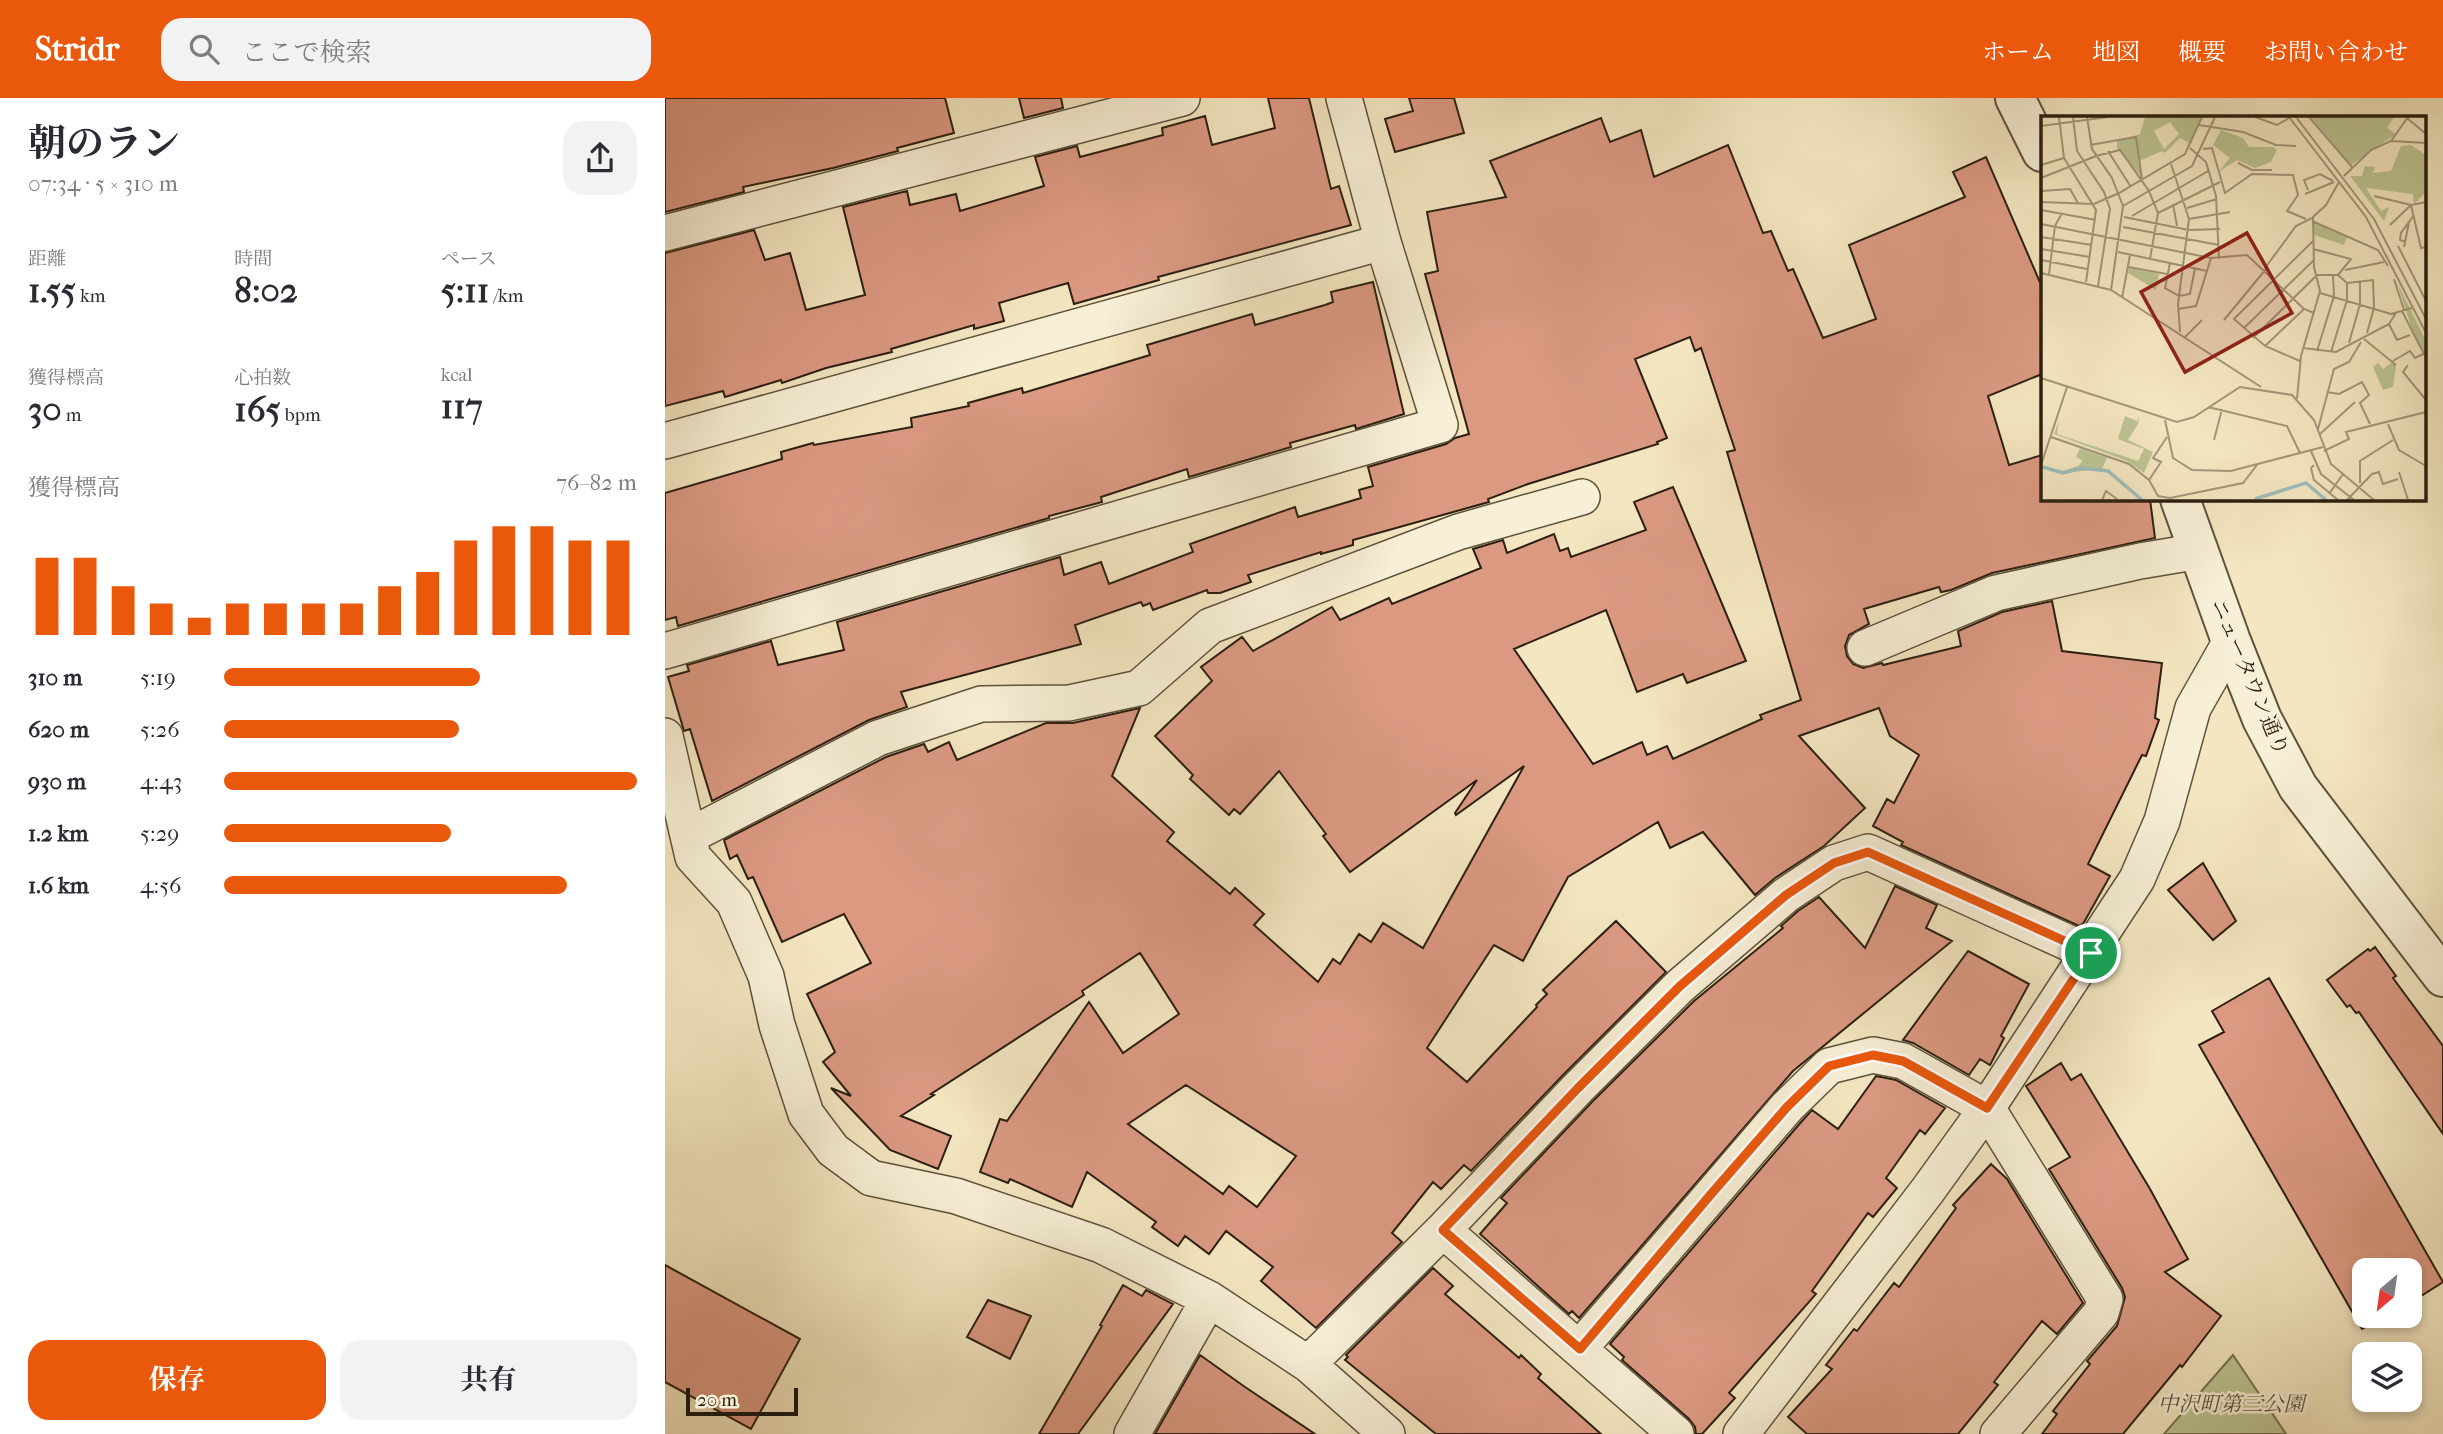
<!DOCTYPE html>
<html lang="ja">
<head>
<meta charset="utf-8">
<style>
  body { margin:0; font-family:"IM FELL French Canon","Noto Serif JP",serif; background:#f2f2f3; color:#2b2b33; height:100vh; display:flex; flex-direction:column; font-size:26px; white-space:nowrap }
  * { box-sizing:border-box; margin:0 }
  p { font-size:23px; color:#7c7c81 }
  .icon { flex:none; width:38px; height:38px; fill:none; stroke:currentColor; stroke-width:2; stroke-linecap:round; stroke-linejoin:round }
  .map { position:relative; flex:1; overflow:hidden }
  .side { display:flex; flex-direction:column; background:#fff; width:665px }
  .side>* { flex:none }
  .needle { width:46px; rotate:209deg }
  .fabs { position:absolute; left:1687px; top:1160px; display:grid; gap:14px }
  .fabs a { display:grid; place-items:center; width:70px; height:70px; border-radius:14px; background:#fff; box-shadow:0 4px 10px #0003; font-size:35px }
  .scale { position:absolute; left:21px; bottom:18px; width:112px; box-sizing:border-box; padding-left:7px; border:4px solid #2c1f10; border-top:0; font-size:19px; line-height:24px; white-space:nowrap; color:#2c1f10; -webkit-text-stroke:5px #f7efd6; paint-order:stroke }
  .pin { position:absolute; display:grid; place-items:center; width:60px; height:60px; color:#fff; margin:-30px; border:4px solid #fff; border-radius:50%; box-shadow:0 2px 7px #0007 }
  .round { display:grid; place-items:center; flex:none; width:74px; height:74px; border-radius:21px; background:#f2f2f3 }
  .head { display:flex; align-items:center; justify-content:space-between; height:119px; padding:0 28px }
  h1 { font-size:38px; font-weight:700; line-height:52px }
  .metrics { display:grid; grid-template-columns:repeat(3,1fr); gap:10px; height:119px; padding:7px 28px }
  .metrics div { display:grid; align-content:center }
  .metrics b { font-size:35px; font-weight:700 }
  .metrics small { font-size:19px; font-weight:400 }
  .metrics p { font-size:19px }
  .chart { height:196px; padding:14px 28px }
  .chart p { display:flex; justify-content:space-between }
  .chart svg { width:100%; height:126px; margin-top:7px; stroke:#ea580c; stroke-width:6 }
  .action { display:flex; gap:14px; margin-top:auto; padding:14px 28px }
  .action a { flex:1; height:80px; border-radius:21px; background:#ea580c; color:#fff; font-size:28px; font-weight:700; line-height:80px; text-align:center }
  .action a+a { background:#f2f2f3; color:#2b2b33 }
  ul { padding:0 28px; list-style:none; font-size:23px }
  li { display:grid; grid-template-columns:112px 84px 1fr; align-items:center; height:52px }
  li i { height:18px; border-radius:9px; background:#ea580c }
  header { display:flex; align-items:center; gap:42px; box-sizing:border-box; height:98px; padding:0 35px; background:#ea580c; color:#fff }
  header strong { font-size:33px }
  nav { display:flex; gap:38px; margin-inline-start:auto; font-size:24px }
  .search { width:490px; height:63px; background:#f2f2f3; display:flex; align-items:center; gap:18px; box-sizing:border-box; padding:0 24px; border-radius:21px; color:#7c7c81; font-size:26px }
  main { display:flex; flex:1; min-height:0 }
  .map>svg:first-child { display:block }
  .green { fill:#bcc492; stroke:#747251; stroke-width:2 }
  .building { fill:#db9982; stroke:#2c1f10; stroke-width:2; fill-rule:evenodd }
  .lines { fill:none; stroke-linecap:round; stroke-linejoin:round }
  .minor-casing { stroke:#5e513c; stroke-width:38 }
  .tertiary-casing { stroke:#5e513c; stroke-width:42 }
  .minor { stroke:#f7efd6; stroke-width:35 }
  .tertiary { stroke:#f7efd6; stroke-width:38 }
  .route-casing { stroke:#fff; stroke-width:14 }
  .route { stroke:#ea580c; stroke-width:9 }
  .labels { text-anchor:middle; stroke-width:5; stroke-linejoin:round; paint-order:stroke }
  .street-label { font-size:21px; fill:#2c1f10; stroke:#f7efd6 }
  .park-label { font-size:21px; font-style:italic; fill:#575137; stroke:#f7efd6 }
  .inset-river { fill:none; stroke:#9ebdbb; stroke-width:3.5 }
  .inset-road { fill:none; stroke:#a3967a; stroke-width:2 }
  .view { fill:#8f2418; fill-opacity:0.15; stroke:#8f2418; stroke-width:3.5 }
  .inset-edge { fill:none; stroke:#2c1f10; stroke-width:3.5 }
</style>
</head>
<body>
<header>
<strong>Stridr</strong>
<div class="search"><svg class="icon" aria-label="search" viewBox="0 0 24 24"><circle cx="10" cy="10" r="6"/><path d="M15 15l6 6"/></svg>ここで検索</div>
<nav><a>ホーム</a><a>地図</a><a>概要</a><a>お問い合わせ</a></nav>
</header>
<main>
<section class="side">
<div class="head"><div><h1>朝のラン</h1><p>07:34 · 5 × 310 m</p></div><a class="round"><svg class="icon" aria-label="share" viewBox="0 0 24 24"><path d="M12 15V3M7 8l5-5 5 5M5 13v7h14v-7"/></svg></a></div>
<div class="metrics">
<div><p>距離</p><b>1.55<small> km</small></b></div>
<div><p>時間</p><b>8:02</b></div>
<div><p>ペース</p><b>5:11<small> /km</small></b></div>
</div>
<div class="metrics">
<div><p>獲得標高</p><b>30<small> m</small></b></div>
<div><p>心拍数</p><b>165<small> bpm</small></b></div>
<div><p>kcal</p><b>117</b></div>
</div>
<div class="chart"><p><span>獲得標高</span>76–82 m</p>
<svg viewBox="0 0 160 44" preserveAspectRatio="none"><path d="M5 44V17M15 44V17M25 44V27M35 44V33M45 44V38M55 44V33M65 44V33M75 44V33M85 44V33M95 44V27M105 44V22M115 44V11M125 44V6M135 44V6M145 44V11M155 44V11"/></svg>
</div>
<ul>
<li><b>310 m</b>5:19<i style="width:62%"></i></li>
<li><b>620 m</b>5:26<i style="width:57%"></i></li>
<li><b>930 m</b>4:43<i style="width:100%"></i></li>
<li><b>1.2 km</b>5:29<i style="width:55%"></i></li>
<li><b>1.6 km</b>4:56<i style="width:83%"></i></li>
</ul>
<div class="action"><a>保存</a><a>共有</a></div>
</section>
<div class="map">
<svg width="1778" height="1336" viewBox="0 0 1778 1336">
  <rect width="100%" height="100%" fill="#f3e6c0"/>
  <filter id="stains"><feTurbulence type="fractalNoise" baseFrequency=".00286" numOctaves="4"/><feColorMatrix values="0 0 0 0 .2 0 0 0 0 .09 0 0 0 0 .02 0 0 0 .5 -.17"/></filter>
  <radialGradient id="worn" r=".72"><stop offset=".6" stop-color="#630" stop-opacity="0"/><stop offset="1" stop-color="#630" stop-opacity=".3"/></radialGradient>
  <path class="green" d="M 1568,1257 L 1621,1336 L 1499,1336 Z"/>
  <path class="building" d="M 0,0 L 280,0 L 289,35 L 232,50 L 233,53 L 168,70 L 78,89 L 79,94 L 0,114 Z
    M 354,0 L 396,0 L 398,10 L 359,20 Z
    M 603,0 L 644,0 L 666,91 L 674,88 L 686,127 L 493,179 L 494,182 L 409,206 L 403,185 L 334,205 L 339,223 L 309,231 L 309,227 L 226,251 L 227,254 L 161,270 L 117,285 L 116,282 L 60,299 L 58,293 L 0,308 L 0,155 L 89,132 L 100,162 L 125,155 L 141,212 L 200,197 L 178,109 L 242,93 L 245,107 L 291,96 L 295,113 L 379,88 L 370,59 L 412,48 L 415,59 L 498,37 L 497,30 L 540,18 L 547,47 L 610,30 Z
    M 744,0 L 789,0 L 799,35 L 730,54 L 720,21 L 748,13 Z
    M 936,20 L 945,44 L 976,32 L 989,79 L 1063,47 L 1098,135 L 1106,133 L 1123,173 L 1128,171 L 1158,240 L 1211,221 L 1184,147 L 1300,99 L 1288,74 L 1321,59 L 1377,189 L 1377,276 L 1323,298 L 1344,367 L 1377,357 L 1377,401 L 1485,401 L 1490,440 L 1327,475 L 1286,492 L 1276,494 L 1274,489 L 1199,511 L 1204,526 L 1184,537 L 1180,548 L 1182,558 L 1188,566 L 1198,570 L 1217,565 L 1218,567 L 1296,548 L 1293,533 L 1337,514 L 1387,503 L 1397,553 L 1497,565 L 1490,620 L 1494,622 L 1481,658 L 1477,657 L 1423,766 L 1445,778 L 1418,826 L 1414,828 L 1236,747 L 1238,744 L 1208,728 L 1222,701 L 1229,705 L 1254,657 L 1225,638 L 1214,610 L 1134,638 L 1200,710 L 1159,748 L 1110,780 L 1090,797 L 1038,734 L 1005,750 L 993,724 L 903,779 L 858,863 L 829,847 L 762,950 L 802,984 L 872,909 L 871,907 L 882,896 L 878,892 L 951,823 L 1001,874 L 899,976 L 806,1073 L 799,1067 L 776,1091 L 768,1084 L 727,1135 L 737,1144 L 651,1230 L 596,1183 L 608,1169 L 561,1133 L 544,1156 L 520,1138 L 513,1148 L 487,1129 L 491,1124 L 422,1074 L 407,1109 L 345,1081 L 343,1085 L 315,1074 L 335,1021 L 342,1023 L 424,904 L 458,955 L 514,916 L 475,855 L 417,893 L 419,897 L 266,996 L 269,997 L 236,1018 L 286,1038 L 273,1071 L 225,1052 L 166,990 L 186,998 L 158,964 L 170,954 L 142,896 L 206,865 L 179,816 L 117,844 L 88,779 L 83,781 L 72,757 L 65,761 L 59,742 L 221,659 L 259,646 L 263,654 L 284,644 L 292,662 L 381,625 L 408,625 L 475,610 L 447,678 L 509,734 L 502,743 L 565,796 L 570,790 L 599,816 L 589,827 L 653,884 L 668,861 L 675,866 L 694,836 L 706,844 L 718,825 L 758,850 L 859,668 L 791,717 L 790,715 L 812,682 L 685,774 L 658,738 L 661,736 L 614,673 L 575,716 L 569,711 L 564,717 L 525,681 L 528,677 L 490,638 L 547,583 L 536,569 L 577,539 L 588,553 L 667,509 L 675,522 L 724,500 L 727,506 L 816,470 L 808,451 L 838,442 L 842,455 L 889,436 L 895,453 L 903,450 L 906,459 L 981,432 L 969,404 L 1008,389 L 1081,563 L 1022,585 L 1018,576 L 972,594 L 941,512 L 849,551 L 928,666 L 977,644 L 982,657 L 1002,648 L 1008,661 L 1097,621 L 1095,617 L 1136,602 L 1062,354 L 1070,352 L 1036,250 L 1030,253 L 1025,239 L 970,261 L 1002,340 L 992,344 L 993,346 L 863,386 L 823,401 L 824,404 L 688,442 L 688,447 L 656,456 L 656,454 L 583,477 L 586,484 L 555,495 L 543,495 L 542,492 L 488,512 L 485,505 L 478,508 L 476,504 L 410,527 L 416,546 L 236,594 L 242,609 L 204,622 L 47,703 L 25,631 L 19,633 L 3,579 L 24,573 L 22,567 L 106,543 L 113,567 L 179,552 L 172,524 L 395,459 L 399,477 L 436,464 L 444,486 L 528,454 L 525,446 L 630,409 L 633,419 L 696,400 L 694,392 L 708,388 L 703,369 L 781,346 L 790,340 L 804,336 L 760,176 L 773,173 L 762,114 L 841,99 L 825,63 ZM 521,987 L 631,1058 L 592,1109 L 564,1088 L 558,1096 L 463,1026 Z
    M 708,184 L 739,316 L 691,331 L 690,327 L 625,345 L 626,349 L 524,379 L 522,371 L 436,399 L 437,404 L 384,418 L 384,420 L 13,528 L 11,519 L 0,522 L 0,395 L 117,361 L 116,354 L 148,345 L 149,347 L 247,329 L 246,320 L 304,308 L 303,305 L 357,290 L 358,295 L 425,275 L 485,257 L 482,247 L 587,216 L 590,227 L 660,207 L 668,204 L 666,194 Z
    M 1538,765 L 1571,823 L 1548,842 L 1503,792 Z
    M 1230,788 L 1272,807 L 1261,830 L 1287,843 L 1128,973 L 914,1220 L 907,1213 L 904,1216 L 815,1136 L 842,1105 L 836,1100 L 927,1004 L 1029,903 L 1118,830 L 1116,828 L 1133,813 L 1154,799 L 1200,850 Z
    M 1710,849 L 1731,878 L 1728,880 L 1778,948 L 1778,1036 L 1694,914 L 1691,915 L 1685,907 L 1682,909 L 1662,882 L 1703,851 L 1705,853 Z
    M 1303,853 L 1364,886 L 1336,938 L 1339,940 L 1325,967 L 1315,961 L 1304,977 L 1248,945 L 1238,942 Z
    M 1604,880 L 1778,1184 L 1745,1205 L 1745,1172 L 1699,1172 L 1699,1218 L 1721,1218 L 1697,1231 L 1534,947 L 1559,934 L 1547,913 Z
    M 1396,965 L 1406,982 L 1416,976 L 1485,1091 L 1523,1161 L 1500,1174 L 1556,1218 L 1517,1269 L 1515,1267 L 1458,1336 L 1377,1336 L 1392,1316 L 1388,1313 L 1425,1266 L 1422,1263 L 1452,1228 L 1460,1199 L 1457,1190 L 1384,1071 L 1405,1059 L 1361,988 Z
    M 1211,978 L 1231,982 L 1280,1010 L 1260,1036 L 1255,1032 L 1221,1080 L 1232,1090 L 1208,1119 L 1203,1115 L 1147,1193 L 1151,1196 L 1064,1295 L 1070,1300 L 1037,1336 L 1031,1336 L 1030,1329 L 1024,1321 L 957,1262 L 959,1259 L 945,1246 L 1137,1023 L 1147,1012 L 1173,1031 Z
    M 1326,1066 L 1342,1081 L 1418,1205 L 1392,1236 L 1377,1223 L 1329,1284 L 1333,1287 L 1293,1336 L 1142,1336 L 1123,1319 L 1167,1271 L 1161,1267 L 1189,1231 L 1192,1233 L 1229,1185 L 1234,1189 L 1291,1110 L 1288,1107 Z
    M 0,1167 L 135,1241 L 86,1331 L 0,1284 Z
    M 768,1170 L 788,1188 L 780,1196 L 854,1260 L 856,1257 L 876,1276 L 873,1280 L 936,1336 L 771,1336 L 680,1262 L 683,1259 L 681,1257 Z
    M 458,1187 L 477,1198 L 481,1192 L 508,1206 L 413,1336 L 374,1336 L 437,1228 L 435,1227 Z
    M 323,1202 L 366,1218 L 345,1261 L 302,1239 Z
    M 535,1257 L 580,1289 L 650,1336 L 490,1336 Z"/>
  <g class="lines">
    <defs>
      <path id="minor" d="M 0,135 L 517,0
        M 0,343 L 718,144
        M 1200,550 L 1331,495 L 1475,463 L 1535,453
        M 0,553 L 775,327 L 718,144 L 679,0
        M 0,638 L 28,759 L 69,804 L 101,878 L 112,927 L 141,1016 L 168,1052 L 206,1080 L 291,1098 L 436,1147 L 544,1201 L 643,1266 L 722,1336
        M 24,738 L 213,640 L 316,606 L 404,605 L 474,590 L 545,528 L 793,434 L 917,399
        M 778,1132 L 1011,1336
        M 914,1251 L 1122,1009 L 1164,968 L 1208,957 L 1238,963 L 1322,1010 L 1440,1201 L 1436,1215 L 1333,1336
        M 643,1266 L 778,1132 L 913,990 L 1015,888 L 1121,797 L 1169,765 L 1203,754 L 1426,855
        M 467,1336 L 544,1201
        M 1076,1336 L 1263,1092 L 1322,1010 L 1472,781 L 1497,723 L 1528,610 L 1566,543"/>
      <path id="tertiary" d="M 1350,0 L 1377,54
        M 1515,401 L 1566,543 L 1597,621 L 1633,689 L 1778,879"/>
    </defs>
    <use href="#minor" class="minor-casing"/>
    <use href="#tertiary" class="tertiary-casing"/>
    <use href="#minor" class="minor"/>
    <use href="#tertiary" class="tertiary"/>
  </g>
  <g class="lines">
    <defs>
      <path id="route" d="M 1203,754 L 1426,855 L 1322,1010 L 1238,963 L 1208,957 L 1164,968 L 1122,1009 L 1047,1095 L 915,1251 L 778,1132 L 913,990 L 1015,888 L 1121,797 L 1169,765 Z"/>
    </defs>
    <use href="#route" class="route-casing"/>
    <use href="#route" class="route"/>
  </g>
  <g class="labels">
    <g class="street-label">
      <text transform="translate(1585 579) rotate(67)" y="7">ニュータウン通り</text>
    </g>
    <g class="park-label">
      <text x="1566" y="1313">中沢町第三公園</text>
    </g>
  </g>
  <g transform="translate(1376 18)">
    <rect width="385" height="385" fill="#f3e6c0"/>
    <path d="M 104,1 L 160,1 L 150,28 L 139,22 L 124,37 L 121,35 L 98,45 L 101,62 L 76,32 L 76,25 L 99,18 ZM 129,6 L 138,18 L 123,33 L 113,15 ZM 270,1 L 353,1 L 346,12 L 355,18 L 310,49 ZM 180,14 L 202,22 L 208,31 L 232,31 L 236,34 L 230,46 L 214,52 L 196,44 L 177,56 L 189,42 L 172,29 ZM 370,29 L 385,39 L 385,76 L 373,88 L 372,78 L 325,72 L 340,95 L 348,91 L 343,105 L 309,60 L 321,60 L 324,50 L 334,51 L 327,70 L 332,57 L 350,55 L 360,30 ZM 273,107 L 306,121 L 303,129 L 273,119 ZM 88,152 L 118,158 L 115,174 L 87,157 ZM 356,166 L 384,223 L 385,240 L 374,223 ZM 352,246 L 355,250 L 352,271 L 342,274 L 332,251 L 337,247 L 342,253 ZM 98,299 L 97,308 L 87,324 L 112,336 L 103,357 L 86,345 L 13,318 L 18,305 L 16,318 L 97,345 L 103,333 L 77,323 L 84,300 L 96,305 ZM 39,332 L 66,342 L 61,353 L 22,357 L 2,350 L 22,355 L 37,350 L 42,345 L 35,341 Z" fill="#bcc492" fill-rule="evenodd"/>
    <path class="inset-river" d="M 2,351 L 22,357 L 41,352 L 67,355 L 101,384M 214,383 L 265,367 L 285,384"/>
    <path class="inset-road" d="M 18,1 L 23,42 L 55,94 L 45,166M 32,1 L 36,35 L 63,76 L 69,93 L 57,170M 46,1 L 51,33 L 71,62 L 82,90 L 70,174M 214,1 L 236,9 L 248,2M 248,1 L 325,101 L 385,217M 255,1 L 333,103 L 385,203M 268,1 L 311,51M 366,2 L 385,18M 158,9 L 202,16 L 235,29 L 255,30M 0,10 L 67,1M 350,25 L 385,27M 49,29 L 95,21 L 101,63M 149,32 L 165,46 L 175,80 L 178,143M 162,33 L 171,32 L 184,77 L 211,58 L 252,59 L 257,79 L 246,95 L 265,103M 67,35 L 90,71M 55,40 L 79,34 L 108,75 L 117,97 L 109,143M 197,47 L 211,54 L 231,54M 130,48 L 148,103 L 137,188 L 139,216M 0,49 L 23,42M 303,60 L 330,34 L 350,25 L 367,1M 0,62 L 55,40M 267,74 L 263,64 L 279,58 L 292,65M 0,75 L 29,73 L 37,87M 264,78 L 293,66M 333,80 L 370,89 L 385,86M 0,86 L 53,88 L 78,77 L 144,38 L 161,1M 132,88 L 136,110M 370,89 L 380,132 L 385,131M 82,90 L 151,50 L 174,1M 146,92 L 176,83M 0,94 L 55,104M 117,97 L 179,66M 91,100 L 167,55M 83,101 L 148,114 L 179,113M 148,103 L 189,96M 271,105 L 337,134 L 347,150M 0,108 L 170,142 L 206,139 L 263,193 L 273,197M 349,109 L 370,89M 82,111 L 178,129M 0,121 L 51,129M 365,126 L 359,124 L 360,117 L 373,99M 357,130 L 385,185M 363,131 L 368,106M 0,133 L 49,141M 77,136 L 166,155M 0,144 L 46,153M 129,147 L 124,172 L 138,180 L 149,178 L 154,152M 87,151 L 126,158M 224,152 L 255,110 L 271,102M 304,154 L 343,146M 0,157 L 70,174 L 220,271M 8,158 L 14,110 L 21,97M 297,159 L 306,167 L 332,164 L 333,192 L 326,217M 353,163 L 363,194M 279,177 L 350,198 L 371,192M 81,182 L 89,139M 137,193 L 155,190 L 170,142M 361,195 L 385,242M 183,204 L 225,153M 348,208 L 356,224 L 369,219M 203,212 L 273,144M 144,221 L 161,204M 212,222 L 276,159 L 297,159 L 310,143 L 272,133M 323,223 L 355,249M 308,227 L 319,188 L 319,166M 224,230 L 263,193M 262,232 L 295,236 L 348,208 L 355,197M 276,235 L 293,180 L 292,159M 290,236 L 306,184 L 306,167M 259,245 L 224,230 L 193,203 L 272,125M 352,245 L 369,235 L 374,242 L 382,238M 367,249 L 362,256 L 385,284M 0,262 L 136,306 L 153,301 L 199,271 L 251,279 L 273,304 L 290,348 L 333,384M 286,276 L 298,278 L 321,266 L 328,279 L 319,287 L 329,308M 256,283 L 260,240 L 279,175 L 273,151 L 272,101 L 285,89 L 298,66M 167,291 L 246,310 L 259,337M 124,304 L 132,342 L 151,354 L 190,355 L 282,331M 347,308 L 358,334 L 385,350M 277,313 L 293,253 L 308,246 L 320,226M 279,318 L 314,286M 10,321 L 88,348 L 108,364 L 120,346 L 112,342 L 126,321M 173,324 L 181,293M 270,335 L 280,358 L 313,384M 283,335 L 308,323 L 305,316 L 385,296M 0,349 L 26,271M 273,349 L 270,352 L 273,364 L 297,384M 358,356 L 367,384M 108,364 L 117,380 L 129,382 L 202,367 L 216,349M 319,367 L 319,345 L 352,324M 288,378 L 302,358M 61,384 L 65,375 L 76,383M 306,384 L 331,358 L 338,356 L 342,368 L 357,363"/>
    <path class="view" d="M 206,117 L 251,197 L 144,256 L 100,176 Z"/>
    <rect width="385" height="385" class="inset-edge"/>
  </g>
  <rect width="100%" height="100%" filter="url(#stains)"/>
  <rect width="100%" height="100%" fill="url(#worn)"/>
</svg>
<div class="fabs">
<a><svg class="needle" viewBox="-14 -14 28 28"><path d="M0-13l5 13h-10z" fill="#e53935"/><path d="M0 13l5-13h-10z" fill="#7c7c81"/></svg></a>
<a><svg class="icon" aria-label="layers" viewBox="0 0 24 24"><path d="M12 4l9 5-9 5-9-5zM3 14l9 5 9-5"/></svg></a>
</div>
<div class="scale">20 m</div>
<div class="pin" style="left:1426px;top:855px;background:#1e9e55"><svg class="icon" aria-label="arrive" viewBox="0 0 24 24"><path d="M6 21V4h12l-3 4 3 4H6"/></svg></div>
</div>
</main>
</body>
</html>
